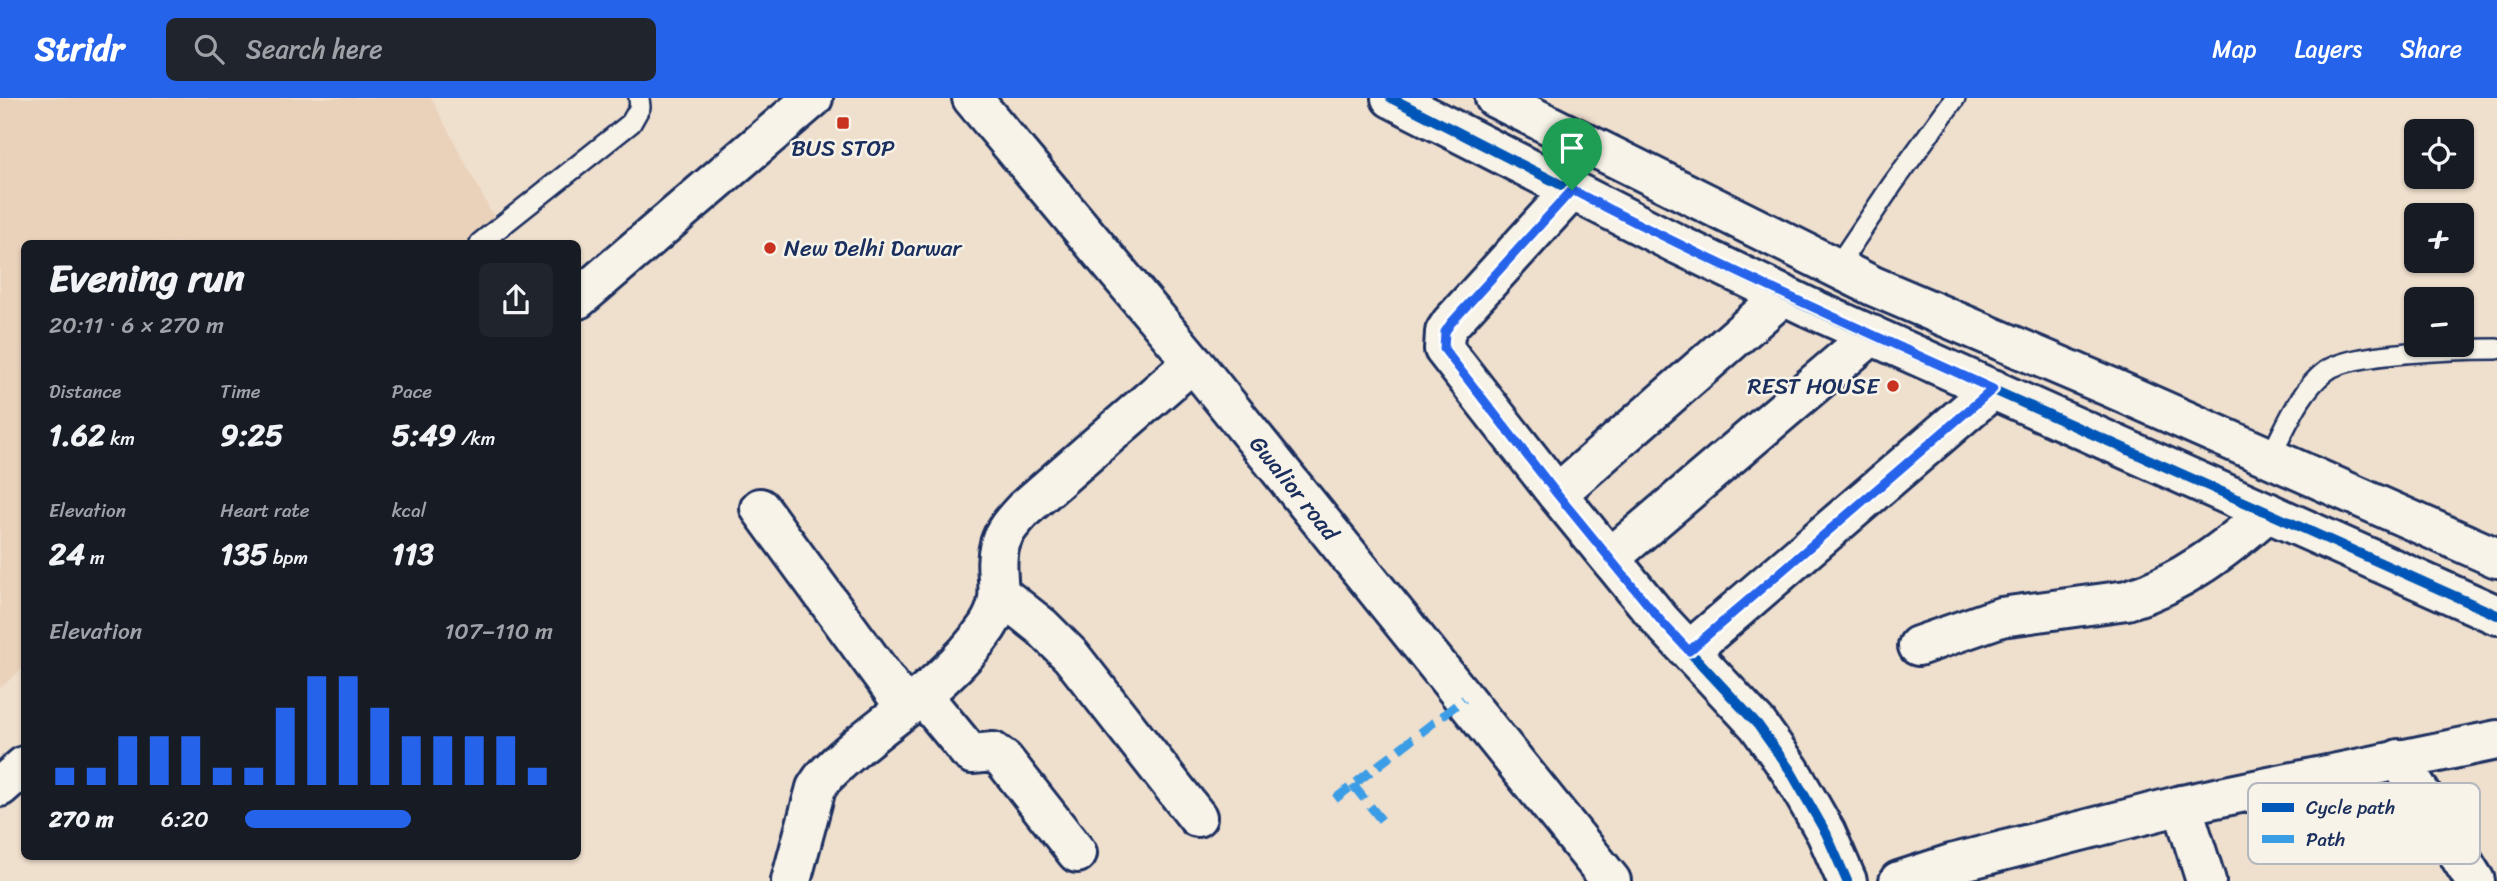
<!DOCTYPE html>
<html lang="en">
<head>
<meta charset="utf-8">
<style>
  body { margin:0; font-family:Sriracha,sans-serif; background:#20242c; color:#f1f3f6; height:100vh; display:flex; flex-direction:column; font-size:26px; white-space:nowrap }
  * { box-sizing:border-box; margin:0 }
  p { font-size:23px; color:#9ea1a6 }
  .icon { flex:none; width:38px; height:38px; fill:none; stroke:currentColor; stroke-width:2; stroke-linecap:round; stroke-linejoin:round }
  .map { position:relative; flex:1; overflow:hidden }
  .side { position:absolute; left:21px; top:142px; width:560px; height:620px; display:flex; flex-direction:column; background:#171b24; border-radius:10px; box-shadow:0 2px 5px #0004 }
  .side>* { flex:none }
  .tools { position:absolute; left:2404px; top:21px; display:grid; gap:14px }
  .tools a { display:grid; place-items:center; width:70px; height:70px; border-radius:10px; background:#171b24; box-shadow:0 2px 5px #0004; font-size:35px }
  .pin { position:absolute; display:grid; place-items:center; width:60px; height:60px; color:#fff; margin:-72px -30px; border-radius:50% 50% 50% 0; rotate:-45deg; box-shadow:0 0 7px #0007 }
  .pin .icon { rotate:45deg }
  .round { display:grid; place-items:center; flex:none; width:74px; height:74px; border-radius:10px; background:#20242c }
  .headline { display:flex; align-items:center; justify-content:space-between; height:119px; padding:0 28px }
  h1 { font-size:38px; font-weight:700; line-height:52px }
  .figures { display:grid; grid-template-columns:repeat(3,1fr); gap:10px; height:119px; padding:7px 28px }
  .figures div { display:grid; align-content:center }
  .figures b { font-size:30px; font-weight:700 }
  .figures small { font-size:19px; font-weight:400 }
  .figures p { font-size:19px }
  .chart { height:196px; padding:14px 28px }
  .chart p { display:flex; justify-content:space-between }
  .chart svg { width:100%; height:126px; margin-top:7px; stroke:#2563eb; stroke-width:6 }
  ul { padding:0 28px; list-style:none; font-size:23px }
  li { display:grid; grid-template-columns:112px 84px 1fr; align-items:center; height:52px }
  li i { height:18px; border-radius:9px; background:#2563eb }
  header { display:flex; align-items:center; gap:42px; box-sizing:border-box; height:98px; padding:0 35px; background:#2563eb; color:#fff }
  header strong { font-size:33px }
  nav { display:flex; gap:38px; margin-inline-start:auto; font-size:24px }
  .search { width:490px; height:63px; background:#20242c; display:flex; align-items:center; gap:18px; box-sizing:border-box; padding:0 24px; border-radius:10px; color:#9ea1a6; font-size:26px }
  .map>svg:first-child { display:block }
  .built { fill:#ead1ba }
  .lines { fill:none; stroke-linecap:round; stroke-linejoin:round }
  .service-casing { stroke:#1b2f5e; stroke-width:24 }
  .minor-casing { stroke:#1b2f5e; stroke-width:44 }
  .tertiary-casing { stroke:#1b2f5e; stroke-width:44 }
  .secondary-casing { stroke:#1b2f5e; stroke-width:44 }
  .service { stroke:#f7f3e8; stroke-width:19 }
  .minor { stroke:#f7f3e8; stroke-width:38 }
  .tertiary { stroke:#f7f3e8; stroke-width:38 }
  .secondary { stroke:#f7f3e8; stroke-width:38 }
  .quiet { stroke:#3b9de6; stroke-width:9; stroke-dasharray:18 9; stroke-linecap:butt }
  .cycleway-casing { stroke:#f7f3e8; stroke-width:15 }
  .cycleway { stroke:#0057b8; stroke-width:10 }
  .route-casing { stroke:#fff; stroke-width:14 }
  .route { stroke:#2563eb; stroke-width:9 }
  .poi-dot { fill:#c8321e; stroke:#f7f3e8; stroke-width:2.5 }
  .labels { text-anchor:middle; stroke-width:5; stroke-linejoin:round; paint-order:stroke }
  .poi-label { font-size:23px; fill:#1b2f5e; stroke:#f7f3e8 }
  .street-label { font-size:23px; fill:#1b2f5e; stroke:#f7f3e8 }
  .key { fill:#f7f3e8; stroke:#b5b8bf; stroke-width:2 }
  .key-label { font-size:19px; fill:#1b2f5e }
</style>
</head>
<body>
<header>
<strong>Stridr</strong>
<div class="search"><svg class="icon" aria-label="search" viewBox="0 0 24 24"><circle cx="10" cy="10" r="6"/><path d="M15 15l6 6"/></svg>Search here</div>
<nav><a>Map</a><a>Layers</a><a>Share</a></nav>
</header>
<div class="map">
<svg width="2497" height="783" viewBox="0 0 2497 783">
  <rect width="100%" height="100%" fill="#efdfcd"/>
  <filter id="ink" filterUnits="userSpaceOnUse"><feTurbulence type="fractalNoise" baseFrequency=".0143" numOctaves="2"/><feDisplacementMap in="SourceGraphic" scale="14" xChannelSelector="R" yChannelSelector="G"/><feConvolveMatrix kernelMatrix="1 2 1 2 8 2 1 2 1" color-interpolation-filters="sRGB"/></filter>
  <g filter="url(#ink)">
    <path class="built" d="M 0,0 L 431,0 L 507,144 L 24,145 L 24,569 L 0,590 Z"/>
    <g class="lines">
      <defs>
        <path id="service" d="M 480,145 L 631,25 L 640,9 L 639,0
          M 1836,170 L 1892,87 L 1955,0
          M 2270,359 C 2286,330 2299,293 2326,273 C 2350,254 2463,251 2497,251"/>
        <path id="minor" d="M 1391,0 L 1679,147 L 1808,209 L 2497,517
          M 1495,0 L 1873,188 L 2110,289 L 2497,460
          M 1572,92 L 1451,225 L 1445,234 L 1444,251 L 1557,396 L 1661,523 L 1758,627 L 1790,672 L 1826,735 L 1847,783
          M 1557,396 L 1784,197
          M 760,410 L 906,610
          M 1610,460 L 1872,237
          M 999,495 L 1042,529 L 1071,558 L 1197,719
          M 1918,548 L 2001,519 L 2127,502 C 2181,486 2226,451 2268,414
          M 1689,553 L 1993,291
          M 922,597 L 968,653 L 972,656 L 993,654 L 1004,662 L 1077,755
          M 2399,661 L 2475,783
          M 2182,707 L 2206,783
          M 791,783 L 816,690 L 822,681 C 873,627 943,593 987,529 C 1009,496 991,477 1000,446 C 1004,432 1014,422 1024,411 L 1193,264"/>
        <path id="tertiary" d="M 578,201 L 813,0
          M 0,689 L 24,668
          M 1899,783 L 1951,766 L 2182,707 L 2497,642"/>
        <g id="secondary">
          <path id="s1" d="M 972,0 L 1193,264 L 1611,783"/>
        </g>
      </defs>
      <use href="#service" class="service-casing"/>
      <use href="#minor" class="minor-casing"/>
      <use href="#tertiary" class="tertiary-casing"/>
      <use href="#secondary" class="secondary-casing"/>
      <use href="#service" class="service"/>
      <use href="#minor" class="minor"/>
      <use href="#tertiary" class="tertiary"/>
      <use href="#secondary" class="secondary"/>
      <path class="quiet" d="M 1353,687 L 1387,729
        M 1335,701 L 1464,601"/>
      <defs>
        <path id="cycleway" d="M 1391,0 L 1679,147 L 1808,209 L 2497,517
          M 1572,92 L 1451,225 L 1445,234 L 1444,251 L 1557,396 L 1661,523 L 1758,627 L 1790,672 L 1826,735 L 1847,783"/>
      </defs>
      <use href="#cycleway" class="cycleway-casing"/>
      <use href="#cycleway" class="cycleway"/>
    </g>
  </g>
  <g class="lines" filter="url(#ink)">
    <defs>
      <path id="route" d="M 1572,92 C 1710,164 1851,227 1993,291 L 1689,553 L 1661,523 L 1557,396 L 1444,251 L 1445,234 L 1451,225 Z"/>
    </defs>
    <use href="#route" class="route-casing"/>
    <use href="#route" class="route"/>
  </g>
  <g class="poi-dot">
    <rect x="836" y="18" width="14" height="14" rx="3.5"/>
    <circle cx="770" cy="150" r="7"/>
    <circle cx="1893" cy="288" r="7"/>
  </g>
  <g class="labels">
    <g class="poi-label">
      <text x="843" y="58">BUS STOP</text>
      <text x="784" y="158" text-anchor="start">New Delhi Darwar</text>
      <text x="1879" y="296" text-anchor="end">REST HOUSE</text>
    </g>
    <g class="street-label">
      <text dy="8" stroke="none"><textPath href="#s1" startOffset="506">Gwalior road</textPath></text>
    </g>
  </g>
  <rect x="2248" y="685" width="232" height="81" rx="10" class="key"/>
  <rect x="2262" y="705" width="32" height="9" fill="#0057b8"/>
  <rect x="2262" y="737" width="32" height="8" fill="#3b9de6"/>
  <g class="key-label">
    <text x="2306" y="716">Cycle path</text>
    <text x="2306" y="748">Path</text>
  </g>
</svg>
<div class="tools">
<a><svg class="icon" aria-label="locate" viewBox="0 0 24 24"><circle cx="12" cy="12" r="6"/><path d="M12 2v4M12 18v4M2 12h4M18 12h4"/></svg></a>
<a>+</a>
<a>−</a>
</div>
<div class="pin" style="left:1572px;top:92px;background:#1e9e55"><svg class="icon" aria-label="arrive" viewBox="0 0 24 24"><path d="M6 21V4h12l-3 4 3 4H6"/></svg></div>
<section class="side">
<div class="headline"><div><h1>Evening run</h1><p>20:11 · 6 × 270 m</p></div><a class="round"><svg class="icon" aria-label="share" viewBox="0 0 24 24"><path d="M12 15V3M7 8l5-5 5 5M5 13v7h14v-7"/></svg></a></div>
<div class="figures">
<div><p>Distance</p><b>1.62<small> km</small></b></div>
<div><p>Time</p><b>9:25</b></div>
<div><p>Pace</p><b>5:49<small> /km</small></b></div>
</div>
<div class="figures">
<div><p>Elevation</p><b>24<small> m</small></b></div>
<div><p>Heart rate</p><b>135<small> bpm</small></b></div>
<div><p>kcal</p><b>113</b></div>
</div>
<div class="chart"><p><span>Elevation</span>107–110 m</p>
<svg viewBox="0 0 160 44" preserveAspectRatio="none"><path d="M5 44V38M15 44V38M25 44V27M35 44V27M45 44V27M55 44V38M65 44V38M75 44V17M85 44V6M95 44V6M105 44V17M115 44V27M125 44V27M135 44V27M145 44V27M155 44V38"/></svg>
</div>
<ul>
<li><b>270 m</b>6:20<i style="width:54%"></i></li>
</ul>
</section>
</div>
</body>
</html>
